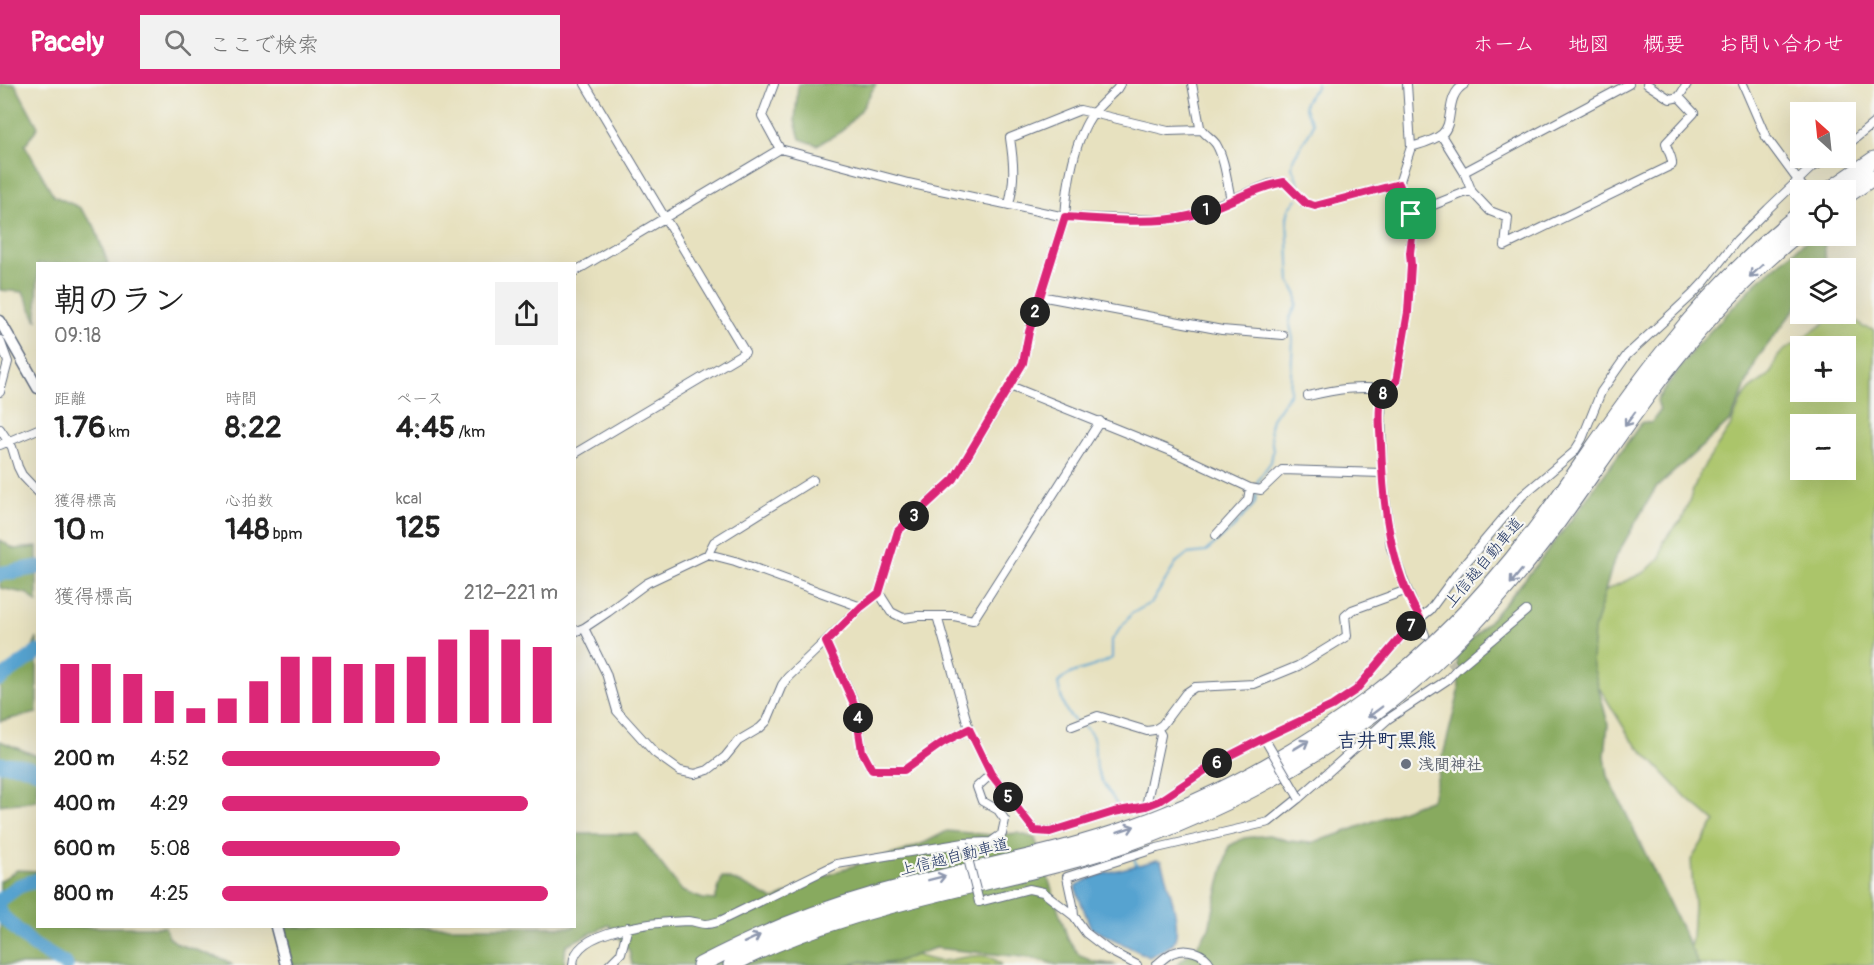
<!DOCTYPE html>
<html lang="ja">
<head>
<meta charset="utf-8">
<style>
  body { margin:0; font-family:Pangolin,"Klee One",sans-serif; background:#f2f2f2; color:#222; height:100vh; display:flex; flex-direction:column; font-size:22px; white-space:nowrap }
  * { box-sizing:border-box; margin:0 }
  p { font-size:20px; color:#767676 }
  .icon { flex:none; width:33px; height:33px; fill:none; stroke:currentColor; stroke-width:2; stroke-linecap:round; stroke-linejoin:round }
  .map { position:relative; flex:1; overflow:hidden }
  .drawer { position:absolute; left:36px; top:178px; width:540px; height:666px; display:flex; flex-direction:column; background:#fff; border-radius:0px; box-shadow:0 6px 24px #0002 }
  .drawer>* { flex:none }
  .needle { width:39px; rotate:333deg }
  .tools { position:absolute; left:1790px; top:18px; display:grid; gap:12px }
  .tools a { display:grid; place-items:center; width:66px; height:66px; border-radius:0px; background:#fff; box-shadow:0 6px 24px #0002; font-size:30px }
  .pin { position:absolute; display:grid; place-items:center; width:51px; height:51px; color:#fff; margin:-26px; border-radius:12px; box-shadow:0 3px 9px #0006 }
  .km { position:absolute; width:30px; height:30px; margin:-15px; border-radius:50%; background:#222; color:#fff; font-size:16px; line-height:30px; text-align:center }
  .round { display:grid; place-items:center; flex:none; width:63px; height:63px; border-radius:0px; background:#f2f2f2 }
  .overview { display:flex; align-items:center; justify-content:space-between; height:102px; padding:0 18px }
  h1 { font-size:33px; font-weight:700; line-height:45px }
  .figures { display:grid; grid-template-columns:repeat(3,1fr); gap:9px; height:102px; padding:6px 18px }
  .figures div { display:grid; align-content:center }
  .figures b { font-size:30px; font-weight:700 }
  .figures small { font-size:16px; font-weight:400 }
  .figures p { font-size:16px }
  .chart { height:168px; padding:12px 18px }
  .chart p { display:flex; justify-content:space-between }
  .chart svg { width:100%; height:108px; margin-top:6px; stroke:#db2777; stroke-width:6 }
  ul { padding:0 18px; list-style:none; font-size:20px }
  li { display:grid; grid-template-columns:96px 72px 1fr; align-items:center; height:45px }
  li i { height:15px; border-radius:8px; background:#db2777 }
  header { display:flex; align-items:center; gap:36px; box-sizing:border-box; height:84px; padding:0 30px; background:#db2777; color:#fff }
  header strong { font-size:28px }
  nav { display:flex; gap:33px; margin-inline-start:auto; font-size:21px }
  .search { width:420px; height:54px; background:#f2f2f2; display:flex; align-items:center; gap:15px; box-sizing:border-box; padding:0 21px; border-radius:0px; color:#767676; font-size:22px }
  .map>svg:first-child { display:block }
  .green { fill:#abc56b; stroke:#637a64; stroke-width:1.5; fill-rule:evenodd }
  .forest { fill:#88aa5f; stroke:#526c5e; stroke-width:1.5 }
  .water { fill:#57a3d0; stroke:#396997; stroke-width:1.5 }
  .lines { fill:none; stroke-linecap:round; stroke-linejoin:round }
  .stream { stroke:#57a3d0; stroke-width:2 }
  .river { stroke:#57a3d0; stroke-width:15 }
  .minor-tunnel { stroke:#bebdac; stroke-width:8; stroke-dasharray:8 4; stroke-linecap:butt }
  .minor-casing { stroke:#626d80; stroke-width:10 }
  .tertiary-casing { stroke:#626d80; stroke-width:13 }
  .motorway-casing { stroke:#626d80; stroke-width:17 }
  .minor { stroke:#fff; stroke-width:8 }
  .tertiary { stroke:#fff; stroke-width:10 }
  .motorway { stroke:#fff; stroke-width:15 }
  .minor-bridge-casing { stroke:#626d80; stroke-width:10; stroke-linecap:butt }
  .minor-bridge { stroke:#fff; stroke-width:8 }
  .oneway { stroke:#8d97ae }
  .route-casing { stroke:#fff; stroke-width:12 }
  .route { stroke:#db2777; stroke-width:8 }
  .worship-dot { fill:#6b7280; stroke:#f6f6f2; stroke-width:2 }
  .labels { text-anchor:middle; stroke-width:4.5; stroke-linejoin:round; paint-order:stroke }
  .street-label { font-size:16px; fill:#1b2f5e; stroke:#f6f6f2 }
  .worship-label { font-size:16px; font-weight:bold; fill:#5b616d; stroke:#f6f6f2; text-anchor:start }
  .quarter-label { font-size:20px; font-weight:bold; fill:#1b2f5e; stroke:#f6f6f2 }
</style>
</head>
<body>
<header>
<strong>Pacely</strong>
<div class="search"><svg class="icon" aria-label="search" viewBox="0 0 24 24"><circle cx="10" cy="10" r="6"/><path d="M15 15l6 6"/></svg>ここで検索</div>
<nav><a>ホーム</a><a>地図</a><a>概要</a><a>お問い合わせ</a></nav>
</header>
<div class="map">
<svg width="1874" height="881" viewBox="0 0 1874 881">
  <rect width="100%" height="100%" fill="#f6f6f2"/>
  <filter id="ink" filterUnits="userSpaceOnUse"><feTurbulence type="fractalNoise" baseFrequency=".0167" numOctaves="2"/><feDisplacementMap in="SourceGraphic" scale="12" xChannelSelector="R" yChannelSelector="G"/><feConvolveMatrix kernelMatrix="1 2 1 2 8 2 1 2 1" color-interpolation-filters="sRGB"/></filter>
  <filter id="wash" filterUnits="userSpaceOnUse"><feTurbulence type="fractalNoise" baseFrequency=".008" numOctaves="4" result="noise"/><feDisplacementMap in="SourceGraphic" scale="24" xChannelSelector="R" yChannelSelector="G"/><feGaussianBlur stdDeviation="1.35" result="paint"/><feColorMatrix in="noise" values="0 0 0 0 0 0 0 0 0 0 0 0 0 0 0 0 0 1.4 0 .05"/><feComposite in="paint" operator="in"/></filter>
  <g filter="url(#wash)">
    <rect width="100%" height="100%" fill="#e7e1bf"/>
    <path class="green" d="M 1846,229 L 1863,243 L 1874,246 L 1874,881 L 1686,881 L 1692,854 L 1694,822 L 1691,776 L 1715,738 L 1687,714 L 1631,655 L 1590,589 L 1582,517 L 1645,488 L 1660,474 L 1664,457 L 1672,446 L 1682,436 L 1699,390 L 1730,343 L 1742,315 L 1752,303 L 1766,294 L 1772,287 L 1777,274 L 1782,268 L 1838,230 ZM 1800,262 L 1845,262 L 1845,308 L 1800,308 ZM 1800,340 L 1845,340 L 1845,386 L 1800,386 Z
      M 916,871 C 924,874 931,876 939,877 C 962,877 984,862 1002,881 L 850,881 C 861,875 867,879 878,880 C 891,881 904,875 916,871 Z"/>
    <path class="forest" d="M 0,0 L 15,0 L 38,43 L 25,61 L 54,112 L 79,123 L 94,141 L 108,180 L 38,180 L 37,237 L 23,208 L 0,206 Z
      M 798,0 L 876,0 L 861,26 L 841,48 L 817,61 L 800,55 L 795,37 Z
      M 1812,152 L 1824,152 L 1826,183 L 1824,184 L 1800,184 L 1800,218 L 1757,275 L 1731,336 L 1655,405 L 1614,476 L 1594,546 L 1592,578 L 1608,640 L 1605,672 L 1608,692 L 1699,881 L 1176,881 L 1193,867 L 1209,844 L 1229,762 L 1244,754 L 1269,751 L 1289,757 L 1310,759 L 1337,751 L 1432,715 L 1459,608 L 1457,570 C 1528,501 1584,418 1642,338 L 1651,339 L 1660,327 L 1657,316 L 1695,263 L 1757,198 Z
      M 0,456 L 14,465 L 37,463 L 37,519 L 28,510 L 0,504 Z
      M 37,553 L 37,629 L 0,637 L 0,588 L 31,569 Z
      M 0,657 L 37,672 L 37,716 C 25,720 12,719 0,721 Z
      M 947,747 L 992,751 L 1018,749 L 1035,754 L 1068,855 L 1080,872 L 1095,878 L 1118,881 L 1057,881 L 1032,874 L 935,864 L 896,878 L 879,880 L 862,877 L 849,881 L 632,881 L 629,866 L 609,841 L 566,861 L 564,881 L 292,881 L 285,843 L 574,843 L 575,750 L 638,750 L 682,807 L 703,815 L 715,816 L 722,793 L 739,798 L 774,816 L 823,793 L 849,783 L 904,767 L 926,758 Z
      M 17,786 L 37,787 L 38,843 L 165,843 L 169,853 L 178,860 L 225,876 L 232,881 L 0,881 L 0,797 Z"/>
    <path class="water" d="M 1157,776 L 1161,777 C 1166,795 1184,843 1173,859 C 1168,865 1156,869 1149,873 L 1091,844 L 1075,803 C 1095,788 1132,784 1157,776 Z"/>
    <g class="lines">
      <path class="stream" d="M 1301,110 L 1302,108 L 1292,83 L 1293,75 L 1312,44 L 1313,39 C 1300,19 1302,20 1317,3 L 1317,0
        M 1257,403 L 1258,396 L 1271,378 L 1273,367 L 1270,343 L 1272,335 L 1290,309 L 1293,255 L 1289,236 L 1297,220 L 1297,211 L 1290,198 L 1287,134 L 1289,125 L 1297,115
        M 1075,637 C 1064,629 1061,613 1058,599 C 1073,583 1094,586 1112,574 L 1112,556 L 1131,530 L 1152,518 L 1177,478 L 1187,470 L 1205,468 L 1233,444 L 1255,419 L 1256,408
        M 1083,642 C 1100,654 1092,667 1097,685 C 1100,698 1112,711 1118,723
        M 1134,774 L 1137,783"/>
      <path class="river" d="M 0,490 L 38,483
        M 0,595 L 38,568
        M 0,680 L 19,681 L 38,687
        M 0,816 L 19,802 L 38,796
        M 0,827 L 2,832 L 33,861 L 66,881"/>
    </g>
  </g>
  <g filter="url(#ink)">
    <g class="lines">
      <path class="minor-tunnel" d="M 1442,569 L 1457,585"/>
      <defs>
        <path id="minor" d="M 774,0 L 762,32 L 780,65
          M 1192,0 L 1200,43 C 1204,51 1211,53 1216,60 C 1225,75 1227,98 1231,116
          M 1407,0 L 1411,63 L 1399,100 L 1411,130 L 1413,145 L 1410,169 L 1411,181 L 1408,228 L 1396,298 L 1387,305 L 1381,314 L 1382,389 L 1391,464 L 1425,551
          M 1647,0 L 1670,15 L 1679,13 L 1687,0
          M 1743,0 L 1766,53 L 1805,106
          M 1441,51 L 1464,88 L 1472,108 L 1490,127 L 1508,134 L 1505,162 L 1672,81 C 1673,73 1667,67 1666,59 L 1694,29 L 1679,13
          M 1411,63 C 1421,60 1434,57 1442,50 C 1455,39 1444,12 1465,0
          M 1845,63 L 1874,39
          M 1464,88 L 1629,0
          M 1009,121 C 1015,94 1014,81 1010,54 L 1080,26 L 1168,47 L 1201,46
          M 1411,130 L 1471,106
          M 574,188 L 780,65 L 908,99 L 1065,133 L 1163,136 L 1190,132 L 1270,100 L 1284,98 L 1305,119 L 1315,122 L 1399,100
          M 1040,212 L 1222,246 L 1283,251
          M 0,256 L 8,278 L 0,308
          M 1010,302 L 1171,367 L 1250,404 L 1261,406 L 1282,386 L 1382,389
          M 1308,312 C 1338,305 1356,302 1387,305
          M 0,345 L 12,363 L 18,383 L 22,391 L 38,408
          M 0,361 L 38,345
          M 574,370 L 745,268 L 585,0
          M 1216,451 L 1248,416 L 1250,404
          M 708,470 L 714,458 L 813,396
          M 879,509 L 891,528 L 903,534 L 918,532 L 954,532 L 973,536 L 1100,337
          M 937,532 L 969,645 L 991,690 L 1035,747 L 1050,748 L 1114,728 L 1146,722 L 1159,717 L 1219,677 L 1264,654 L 1332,622 L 1356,606 L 1404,549 L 1420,534 L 1430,526 L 1458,488 L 1522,412 L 1574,368 L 1582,355 L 1601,308 L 1627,271 L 1692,211 L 1705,197 L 1737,156 L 1768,125 L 1811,84 L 1830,74
          M 584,544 L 606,589 L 617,627 L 655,669 L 680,687 L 695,690 L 708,686 L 725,673 L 738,657 L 760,644 L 767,637 L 782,601 L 788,593 L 861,523 L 879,509 L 898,447 L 954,395 L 1010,302 L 1023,279 L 1029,248 L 1065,133 C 1067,102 1074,54 1094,28 C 1101,20 1110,12 1117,5 L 1120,0
          M 574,548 L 584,544 L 608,528 L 647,499 L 708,470 L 735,477 L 861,523
          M 826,558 L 856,622 L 862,667 L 872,686 L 904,686 L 942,659 L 969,645
          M 1072,642 L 1098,632 L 1147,647 L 1154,646 L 1162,641 L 1186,609 L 1195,603 L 1254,600 L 1298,582 L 1347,552 L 1345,532 L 1352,526 L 1407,506
          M 1146,722 L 1161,651 L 1157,644
          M 979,818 L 1029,805 L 1043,808 L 1074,832 L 1086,849 L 1108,866 L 1137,881
          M 1074,832 L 1073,821 L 1067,793 L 1157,764 L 1269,738 L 1299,714 L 1388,635 L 1447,596 L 1457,585 L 1526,527
          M 573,881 C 573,844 660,838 688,837 C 694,837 700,840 706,840 C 711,840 716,838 720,837 L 837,780 L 964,759 L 991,758 L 1002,750 L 1005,736 L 998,726 L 982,717 L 977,703 L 991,690
          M 609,881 L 621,869 L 628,843
          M 1156,881 C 1161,877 1166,872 1172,869 C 1186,863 1204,868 1211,881"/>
        <path id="tertiary" d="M 0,237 L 38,304
          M 276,843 L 286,881"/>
        <path id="motorway" d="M 1829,106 L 1874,75
          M 1845,113 L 1874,93
          M 700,881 C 755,852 813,828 873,811 C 953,788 1035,775 1114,749 C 1206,719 1293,672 1370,614 C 1431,568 1484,512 1530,452 C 1576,391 1616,326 1664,267 C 1704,216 1749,170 1800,129
          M 731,881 C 840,824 961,807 1078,775 C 1184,745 1284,695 1373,630 C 1440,581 1497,519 1547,453 C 1590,395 1629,334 1673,278 C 1711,230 1753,186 1800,148"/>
      </defs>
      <use href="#minor" class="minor-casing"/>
      <use href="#tertiary" class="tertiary-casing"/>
      <use href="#motorway" class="motorway-casing"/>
      <use href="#minor" class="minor"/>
      <use href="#tertiary" class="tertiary"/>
      <use href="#motorway" class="motorway"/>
      <defs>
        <path id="minor-bridge" d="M 1264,654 L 1299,714
          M 964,759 L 979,818"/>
      </defs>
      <use href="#minor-bridge" class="minor-bridge-casing"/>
      <use href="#minor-bridge" class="minor-bridge"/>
    </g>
    <defs><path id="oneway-shaft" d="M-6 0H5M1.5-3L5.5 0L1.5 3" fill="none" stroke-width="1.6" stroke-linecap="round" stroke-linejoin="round" transform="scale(1.5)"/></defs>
    <g class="oneway">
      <use href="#oneway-shaft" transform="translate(1756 187) rotate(137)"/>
      <use href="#oneway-shaft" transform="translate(1630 335) rotate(126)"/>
      <use href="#oneway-shaft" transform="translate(1516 493) rotate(129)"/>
      <use href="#oneway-shaft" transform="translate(1375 628) rotate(143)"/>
      <use href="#oneway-shaft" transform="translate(1301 661) rotate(-31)"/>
      <use href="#oneway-shaft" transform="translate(1126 745) rotate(-19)"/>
      <use href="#oneway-shaft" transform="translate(937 794) rotate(-14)"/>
      <use href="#oneway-shaft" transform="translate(752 855) rotate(-25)"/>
    </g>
  </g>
  <g class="lines" filter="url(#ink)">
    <defs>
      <path id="route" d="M 1284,98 L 1305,119 L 1315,122 L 1399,100 L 1411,130 L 1413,145 L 1410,169 L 1411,181 L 1408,228 L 1396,298 C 1390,303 1382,308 1381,315 C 1378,329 1380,347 1381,361 C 1383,420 1389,482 1420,534 L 1404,549 L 1356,606 L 1332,622 L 1264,654 L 1219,677 L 1159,717 L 1146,722 L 1114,728 L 1050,748 L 1035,747 L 991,690 L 969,645 L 942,659 L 904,686 L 872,686 L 862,667 L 855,622 L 826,558 L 861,523 L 879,509 L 898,447 L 954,395 L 1023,279 L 1029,248 L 1065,133 C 1103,135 1152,141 1189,132 C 1222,124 1251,104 1284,98 Z"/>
    </defs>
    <use href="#route" class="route-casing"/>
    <use href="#route" class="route"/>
  </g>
  <circle class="worship-dot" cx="1406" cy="680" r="6"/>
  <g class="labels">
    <g class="street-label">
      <text transform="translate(1483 478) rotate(-50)" y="6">上信越自動車道</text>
      <text transform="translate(954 772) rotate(-14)" y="6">上信越自動車道</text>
    </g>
    <g class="worship-label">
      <text x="1418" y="686">浅間神社</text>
    </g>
    <g class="quarter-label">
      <text x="1387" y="663">吉井町黒熊</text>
    </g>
  </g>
</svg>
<div class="tools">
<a><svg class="needle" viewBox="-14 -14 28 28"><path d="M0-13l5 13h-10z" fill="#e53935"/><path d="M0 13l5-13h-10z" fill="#767676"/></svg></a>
<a><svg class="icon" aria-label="locate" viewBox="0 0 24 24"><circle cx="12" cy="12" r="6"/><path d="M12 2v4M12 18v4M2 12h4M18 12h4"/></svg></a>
<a><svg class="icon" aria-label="layers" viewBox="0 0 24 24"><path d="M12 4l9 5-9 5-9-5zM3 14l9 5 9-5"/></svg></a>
<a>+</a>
<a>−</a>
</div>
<div class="pin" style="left:1411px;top:130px;background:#1e9e55"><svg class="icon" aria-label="arrive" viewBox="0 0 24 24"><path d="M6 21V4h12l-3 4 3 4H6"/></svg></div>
<b class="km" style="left:1206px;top:126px">1</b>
<b class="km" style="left:1035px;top:228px">2</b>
<b class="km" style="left:914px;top:432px">3</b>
<b class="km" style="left:858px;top:634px">4</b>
<b class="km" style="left:1008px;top:713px">5</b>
<b class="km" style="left:1217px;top:679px">6</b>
<b class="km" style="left:1411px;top:542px">7</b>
<b class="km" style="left:1383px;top:310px">8</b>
<section class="drawer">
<div class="overview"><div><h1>朝のラン</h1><p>09:18</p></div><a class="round"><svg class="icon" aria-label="share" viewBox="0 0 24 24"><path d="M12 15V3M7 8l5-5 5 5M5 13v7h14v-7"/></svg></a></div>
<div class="figures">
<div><p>距離</p><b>1.76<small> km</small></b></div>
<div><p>時間</p><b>8:22</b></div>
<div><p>ペース</p><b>4:45<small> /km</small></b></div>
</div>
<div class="figures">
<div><p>獲得標高</p><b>10<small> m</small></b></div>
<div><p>心拍数</p><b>148<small> bpm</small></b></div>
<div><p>kcal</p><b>125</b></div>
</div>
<div class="chart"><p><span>獲得標高</span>212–221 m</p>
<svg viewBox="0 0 160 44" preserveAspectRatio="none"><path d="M5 44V20M15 44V20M25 44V24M35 44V31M45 44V38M55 44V34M65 44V27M75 44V17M85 44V17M95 44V20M105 44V20M115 44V17M125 44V10M135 44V6M145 44V10M155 44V13"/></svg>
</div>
<ul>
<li><b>200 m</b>4:52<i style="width:65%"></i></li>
<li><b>400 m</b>4:29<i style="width:91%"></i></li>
<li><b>600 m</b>5:08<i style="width:53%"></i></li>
<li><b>800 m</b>4:25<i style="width:97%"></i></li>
</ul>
</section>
</div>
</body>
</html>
